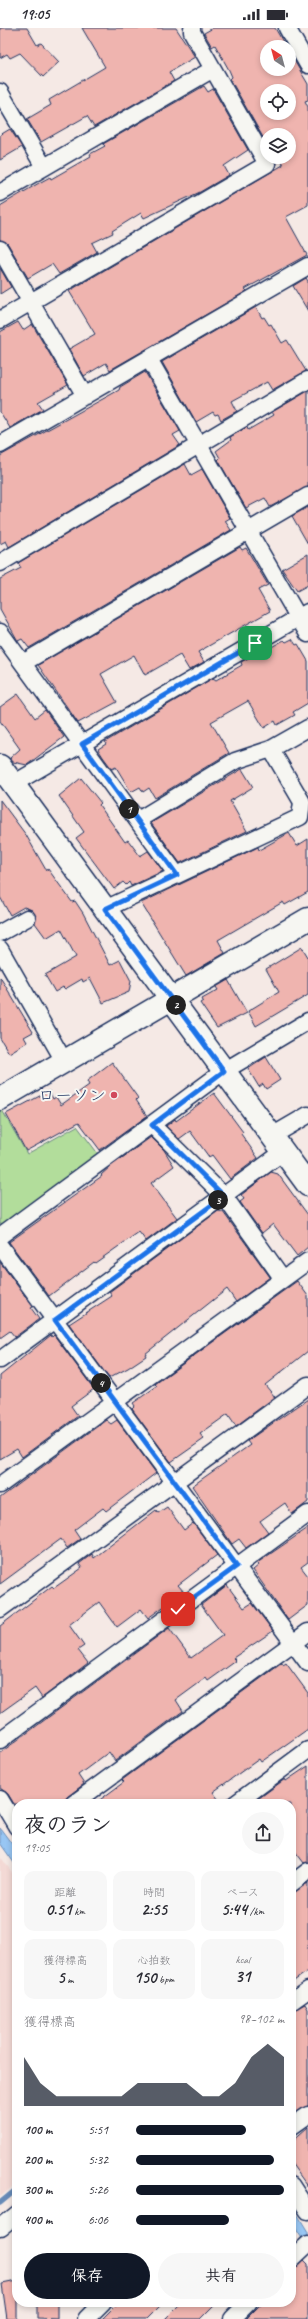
<!DOCTYPE html>
<html lang="ja">
<head>
<meta charset="utf-8">
<style>
  body { margin:0; font-family:Caveat,"Klee One",sans-serif; background:#f7f7f7; color:#2b2b33; height:100vh; display:flex; flex-direction:column; font-size:15px; white-space:nowrap }
  * { box-sizing:border-box; margin:0 }
  p { font-size:13px; color:#7c7c81 }
  .icon { flex:none; width:22px; height:22px; fill:none; stroke:currentColor; stroke-width:2; stroke-linecap:round; stroke-linejoin:round }
  .map { position:relative; flex:1; overflow:hidden }
  .drawer { position:absolute; left:12px; top:1771px; width:284px; height:508px; display:flex; flex-direction:column; background:#fff; border-radius:16px; box-shadow:0 2px 6px #0003 }
  .drawer>* { flex:none }
  .needle { width:26px; rotate:324deg }
  .buttons { position:absolute; left:260px; top:12px; display:grid; gap:8px }
  .buttons a { display:grid; place-items:center; width:36px; height:36px; border-radius:50%; background:#fff; box-shadow:0 2px 6px #0003; font-size:20px }
  .pin { position:absolute; display:grid; place-items:center; width:34px; height:34px; color:#fff; margin:-17px; border-radius:8px; box-shadow:0 2px 6px #0006 }
  .km { position:absolute; width:20px; height:20px; margin:-10px; border-radius:50%; background:#222; color:#fff; font-size:11px; line-height:20px; text-align:center }
  .round { display:grid; place-items:center; flex:none; width:42px; height:42px; border-radius:21px; background:#f7f7f7 }
  .summary { display:flex; align-items:center; justify-content:space-between; height:68px; padding:0 12px }
  h1 { font-size:22px; font-weight:600; line-height:30px }
  .figures { display:grid; grid-template-columns:repeat(3,1fr); gap:6px; height:68px; padding:4px 12px }
  .figures div { display:grid; align-content:center; border-radius:10px; background:#f7f7f7; text-align:center }
  .figures b { font-size:17px; font-weight:600 }
  .figures small { font-size:11px; font-weight:400 }
  .figures p { font-size:11px }
  .chart { height:112px; padding:8px 12px }
  .chart p { display:flex; justify-content:space-between }
  .chart svg { width:100%; height:72px; margin-top:4px; fill:#111827; opacity:.7 }
  .button { display:flex; gap:8px; margin-top:auto; padding:8px 12px }
  .button a { flex:1; height:46px; border-radius:24px; background:#111827; color:#fff; font-size:16px; font-weight:600; line-height:46px; text-align:center }
  .button a+a { background:#f7f7f7; color:#2b2b33 }
  ul { padding:0 12px; list-style:none; font-size:13px }
  li { display:grid; grid-template-columns:64px 48px 1fr; align-items:center; height:30px }
  li i { height:10px; border-radius:5px; background:#111827 }
  .status { display:flex; justify-content:space-between; align-items:center; height:28px; padding:0 20px; background:#fff; direction:ltr }
  .status svg { height:11px; fill:currentColor }
  .map>svg:first-child { display:block }
  .built { fill:#f3d9d5 }
  .green { fill:#b2dd9b; stroke:#66867c }
  .water { fill:#98c6f3; stroke:#668ab7 }
  .lines { fill:none; stroke-linecap:round; stroke-linejoin:round }
  .stream { stroke:#668ab7; stroke-width:5.5 }
  .building { fill:#efb4af; stroke:#1b2f5e; fill-rule:evenodd }
  .street-casing { stroke:#1b2f5e; stroke-width:19 }
  .secondary-casing { stroke:#1b2f5e; stroke-width:25 }
  .street { stroke:#f6f6f2; stroke-width:16 }
  .secondary { stroke:#f6f6f2; stroke-width:22 }
  .route-casing { stroke:#fff; stroke-width:8 }
  .route { stroke:#1a73e8; stroke-width:5 }
  .poi-dot { fill:#d1495b; stroke:#f6f6f2; stroke-width:1.5 }
  .labels { text-anchor:middle; stroke-width:4; stroke-linejoin:round; paint-order:stroke }
  .poi-label { font-size:17px; fill:#1b2f5e; stroke:#f6f6f2; text-anchor:end }
</style>
</head>
<body>
<div class="status"><b>19:05</b><svg viewBox="0 0 49 12"><path d="M0 12V9h3v3zM5 12V6h3v6zM10 12V3h3v9zM15 12V0h3v12zM26 1h20v11H26zM47 4h2v5h-2z"/></svg></div>
<div class="map">
<svg width="308" height="2291" viewBox="0 0 308 2291">
  <rect width="100%" height="100%" fill="#f5e9e5"/>
  <filter id="ink" filterUnits="userSpaceOnUse"><feTurbulence type="fractalNoise" baseFrequency=".025" numOctaves="2"/><feDisplacementMap in="SourceGraphic" scale="8" xChannelSelector="R" yChannelSelector="G"/><feConvolveMatrix kernelMatrix="1 2 1 2 8 2 1 2 1" color-interpolation-filters="sRGB"/></filter>
  <g filter="url(#ink)">
    <path class="built" d="M 0,1828 L 17,1851 L 17,2155 L 0,2169 Z"/>
    <path class="green" d="M 2,1082 L 27,1126 L 77,1098 L 99,1127 L 4,1196 L 0,1196 L 0,1083 Z"/>
    <path class="water" d="M 0,1800 L 17,1823 L 17,1839 L 0,1815 Z
      M 291,2176 L 308,2204 L 308,2220 L 291,2193 Z"/>
    <g class="lines">
      <path class="stream" d="M 0,2175 L 17,2161"/>
    </g>
    <path class="building" d="M 0,0 L 27,0 L 37,17 L 41,15 L 59,34 L 43,49 L 20,25 L 10,30 L 7,26 L 0,30 Z
      M 82,0 L 176,0 L 195,29 L 169,44 L 174,53 L 94,99 L 87,88 L 41,114 L 27,91 L 51,77 L 49,72 L 105,39 Z
      M 213,0 L 275,0 L 286,19 L 267,19 L 267,41 L 289,41 L 289,24 L 308,56 L 308,72 L 305,73 L 308,79 L 308,177 L 286,189 L 307,227 L 245,261 L 247,263 L 110,342 L 106,335 L 84,348 L 69,321 L 95,306 L 69,263 L 283,137 L 279,129 L 289,129 L 289,107 L 267,107 L 267,111 L 265,113 L 230,51 L 232,49 L 229,42 L 215,17 L 212,19 L 204,5 ZM 267,63 L 289,63 L 289,85 L 267,85 Z
      M 204,58 L 208,64 L 213,61 L 248,122 L 224,138 L 229,147 L 200,164 L 144,190 L 141,185 L 112,203 L 113,205 L 92,215 L 97,224 L 59,246 L 52,236 L 28,250 L 8,216 L 0,212 L 0,178 L 39,155 L 50,149 L 51,151 L 91,128 L 90,126 L 105,118 L 103,116 Z
      M 10,101 L 22,119 L 0,132 L 0,107 Z
      M 0,240 L 11,259 L 0,266 Z
      M 306,250 L 308,253 L 308,283 L 293,258 Z
      M 256,279 L 262,290 L 264,289 L 269,297 L 271,296 L 282,315 L 287,312 L 306,343 L 272,362 L 267,354 L 232,373 L 237,383 L 221,392 L 218,386 L 215,387 L 213,384 L 196,394 L 162,334 Z
      M 18,294 L 23,302 L 32,296 L 68,357 L 38,374 L 43,381 L 10,400 L 0,384 L 0,304 Z
      M 145,344 L 180,403 L 173,407 L 180,417 L 9,519 L 6,513 L 0,516 L 0,428 L 119,362 L 120,359 Z
      M 308,363 L 308,459 L 270,479 L 265,470 L 246,480 L 218,432 L 220,430 L 216,423 L 231,412 L 230,409 L 247,399 L 248,402 L 274,387 L 272,384 Z
      M 185,436 L 191,447 L 202,441 L 230,490 L 225,493 L 231,502 L 29,620 L 22,611 L 18,613 L 0,581 L 0,551 L 21,540 L 18,535 Z
      M 308,479 L 308,516 L 292,488 Z
      M 240,519 L 242,522 L 246,520 L 268,557 L 258,562 L 270,583 L 198,624 L 204,634 L 189,642 L 180,627 L 145,647 L 134,627 L 101,646 L 117,674 L 78,695 L 38,637 Z
      M 308,526 L 308,557 L 297,563 L 282,541 Z
      M 292,611 L 296,617 L 298,616 L 308,633 L 308,675 L 293,684 L 295,687 L 277,697 L 275,693 L 264,700 L 248,673 L 211,694 L 229,725 L 155,770 L 149,760 L 143,764 L 140,759 L 131,764 L 116,739 L 112,741 L 103,729 L 98,721 L 106,716 L 105,714 L 213,650 L 216,652 L 242,637 L 241,634 L 252,628 L 258,624 L 259,626 L 284,612 L 286,614 Z
      M 18,666 L 35,690 L 45,682 L 64,709 L 27,737 L 13,734 L 10,730 L 20,721 L 0,693 L 0,679 Z
      M 242,741 L 253,759 L 230,773 L 247,803 L 180,835 L 151,795 Z
      M 81,750 L 101,775 L 99,777 L 125,814 L 128,812 L 140,828 L 148,823 L 163,843 L 131,858 L 129,854 L 126,857 L 123,854 L 114,861 L 76,810 L 84,804 L 59,768 Z
      M 0,772 L 26,807 L 46,842 L 48,841 L 72,874 L 75,873 L 83,885 L 110,937 L 120,932 L 131,953 L 129,964 L 103,975 L 90,950 L 83,954 L 82,951 L 65,961 L 63,959 L 55,964 L 45,947 L 76,929 L 61,901 L 46,910 L 35,895 L 36,890 L 32,882 L 24,879 L 10,887 L 0,869 Z
      M 289,805 L 297,818 L 308,811 L 308,864 L 285,877 L 283,874 L 218,912 L 225,925 L 186,948 L 141,875 L 258,819 L 259,822 Z
      M 302,919 L 308,929 L 308,967 L 256,998 L 248,983 L 279,964 L 266,941 Z
      M 0,949 L 33,1004 L 24,1009 L 27,1014 L 9,1025 L 0,1010 Z
      M 228,952 L 247,985 L 217,1000 L 200,975 L 203,973 L 202,971 L 218,962 L 216,959 Z
      M 266,1029 L 280,1052 L 266,1061 L 263,1056 L 259,1059 L 248,1041 Z
      M 112,1034 L 138,1070 L 136,1072 L 147,1088 L 100,1122 L 79,1094 L 26,1123 L 6,1086 L 49,1063 L 53,1071 L 56,1069 L 61,1077 L 89,1057 L 87,1053 Z
      M 214,1065 L 243,1104 L 241,1106 L 258,1130 L 230,1151 L 212,1127 L 209,1129 L 190,1103 L 179,1111 L 166,1098 L 175,1091 L 176,1093 Z
      M 151,1109 L 164,1122 L 174,1138 L 151,1155 L 177,1190 L 146,1213 L 139,1204 L 95,1235 L 94,1234 L 49,1268 L 9,1214 L 102,1148 L 101,1147 L 111,1138 Z
      M 271,1144 L 278,1146 L 308,1187 L 308,1219 L 297,1228 L 273,1196 L 262,1205 L 240,1174 L 244,1171 L 241,1167 Z
      M 218,1183 L 223,1184 L 270,1249 L 236,1274 L 227,1261 L 145,1326 L 146,1328 L 128,1340 L 109,1350 L 69,1296 L 112,1268 L 109,1264 Z
      M 0,1234 L 33,1279 L 31,1280 L 39,1291 L 15,1309 L 10,1303 L 0,1310 Z
      M 297,1253 L 308,1268 L 308,1323 L 265,1357 L 275,1369 L 236,1398 L 228,1386 L 200,1406 L 204,1411 L 171,1434 L 132,1381 L 135,1378 L 133,1375 L 157,1358 L 155,1356 Z
      M 51,1307 L 52,1309 L 54,1307 L 94,1361 L 71,1378 L 78,1388 L 22,1429 L 17,1421 L 0,1431 L 0,1348 Z
      M 308,1371 L 308,1474 L 292,1486 L 285,1475 L 260,1493 L 268,1504 L 246,1520 L 239,1511 L 232,1516 L 192,1458 L 250,1417 L 247,1413 Z
      M 106,1392 L 111,1396 L 117,1392 L 156,1445 L 106,1483 L 103,1480 L 74,1502 L 80,1511 L 67,1520 L 61,1511 L 0,1556 L 0,1470 Z
      M 167,1479 L 184,1502 L 193,1495 L 217,1527 L 178,1557 L 184,1564 L 148,1590 L 141,1581 L 117,1599 L 99,1574 L 69,1597 L 84,1618 L 78,1622 L 88,1635 L 42,1670 L 35,1660 L 0,1685 L 0,1598 L 52,1558 L 54,1560 L 82,1540 L 79,1536 L 92,1526 L 94,1530 L 156,1482 L 158,1485 Z
      M 308,1500 L 308,1534 L 301,1539 L 308,1548 L 308,1577 L 288,1592 L 253,1542 L 259,1537 L 257,1535 Z
      M 227,1557 L 244,1580 L 252,1575 L 273,1603 L 233,1630 L 236,1633 L 208,1653 L 206,1650 L 176,1672 L 183,1683 L 115,1733 L 109,1724 L 78,1747 L 84,1756 L 67,1769 L 64,1776 L 14,1776 L 8,1766 L 0,1760 L 0,1725 L 169,1600 L 191,1630 L 223,1607 L 201,1577 Z
      M 282,1635 L 283,1637 L 286,1635 L 308,1665 L 308,1701 L 261,1734 L 259,1731 L 213,1764 L 222,1776 L 89,1776 L 95,1771 L 97,1774 L 124,1754 L 122,1752 Z
      M 308,1738 L 308,1834 L 304,1835 L 291,1818 L 291,1776 L 251,1776 L 285,1751 L 286,1753 Z
      M 308,1855 L 308,1943 L 291,1955 L 291,1865 Z
      M 305,1976 L 308,1981 L 308,2078 L 291,2087 L 291,1983 Z
      M 308,2099 L 308,2159 L 291,2135 L 291,2114 Z
      M 304,2232 L 308,2236 L 308,2291 L 246,2291 L 263,2274 L 291,2274 L 291,2241 L 297,2239 Z
      M 17,2253 L 17,2291 L 7,2291 L 2,2256 Z
      M 37,2274 L 57,2274 L 57,2291 L 37,2290 Z
      M 119,2274 L 164,2274 L 147,2291 L 102,2291 Z
      M 182,2274 L 217,2274 L 200,2291 L 165,2291 Z"/>
    <g class="lines">
      <defs>
        <path id="street" d="M 287,0 L 308,37
          M 0,64 L 44,139
          M 0,165 L 213,41
          M 0,221 L 85,368
          M 0,292 L 267,136 L 192,4 L 192,0
          M 149,331 L 308,606
          M 0,417 L 308,238
          M 0,535 L 308,352
          M 0,604 L 177,847
          M 23,635 L 308,468
          M 13,756 L 308,584
          M 138,792 L 235,733 L 271,721 L 308,700
          M 105,881 L 300,789 L 302,774 L 271,721
          M 0,905 L 27,890
          M 0,921 L 64,1033
          M 152,1097 L 224,1168 L 283,1251
          M 272,1108 L 308,1087
          M 0,1208 L 224,1043 L 308,993
          M 0,1218 L 308,1635
          M 0,1332 L 283,1124
          M 0,1457 L 308,1233
          M 0,1581 L 308,1357
          M 0,1712 L 308,1486
          M 0,1771 L 17,1799
          M 73,1776 L 308,1604
          M 235,1776 L 308,1722
          M 291,1856 L 308,1843
          M 291,1974 L 308,1962
          M 291,2099 L 308,2087
          M 291,2157 L 308,2183
          M 0,2200 L 17,2186
          M 291,2232 L 308,2216
          M 86,2291 L 103,2274
          M 232,2291 L 249,2274"/>
        <path id="secondary" d="M 0,738 L 308,1157
          M 0,1071 L 308,891"/>
      </defs>
      <use href="#street" class="street-casing"/>
      <use href="#secondary" class="secondary-casing"/>
      <use href="#street" class="street"/>
      <use href="#secondary" class="secondary"/>
    </g>
  </g>
  <g class="lines" filter="url(#ink)">
    <defs>
      <path id="route" d="M 178,1581 L 237,1538 L 55,1292 L 224,1168 L 152,1097 L 224,1043 L 105,881 L 177,847 L 82,716 L 255,615"/>
    </defs>
    <use href="#route" class="route-casing"/>
    <use href="#route" class="route"/>
  </g>
  <circle class="poi-dot" cx="114" cy="1067" r="4"/>
  <g class="labels">
    <g class="poi-label">
      <text x="106" y="1073">ローソン</text>
    </g>
  </g>
</svg>
<div class="buttons">
<a><svg class="needle" viewBox="-14 -14 28 28"><path d="M0-13l5 13h-10z" fill="#e53935"/><path d="M0 13l5-13h-10z" fill="#7c7c81"/></svg></a>
<a><svg class="icon" aria-label="locate" viewBox="0 0 24 24"><circle cx="12" cy="12" r="6"/><path d="M12 2v4M12 18v4M2 12h4M18 12h4"/></svg></a>
<a><svg class="icon" aria-label="layers" viewBox="0 0 24 24"><path d="M12 4l9 5-9 5-9-5zM3 14l9 5 9-5"/></svg></a>
</div>
<div class="pin" style="left:255px;top:615px;background:#1e9e55"><svg class="icon" aria-label="arrive" viewBox="0 0 24 24"><path d="M6 21V4h12l-3 4 3 4H6"/></svg></div>
<div class="pin" style="left:178px;top:1581px;background:#d93025"><svg class="icon" aria-label="check" viewBox="0 0 24 24"><path d="M5 12l5 5 9-10"/></svg></div>
<b class="km" style="left:129px;top:781px">1</b>
<b class="km" style="left:176px;top:977px">2</b>
<b class="km" style="left:218px;top:1172px">3</b>
<b class="km" style="left:101px;top:1355px">4</b>
<section class="drawer">
<div class="summary"><div><h1>夜のラン</h1><p>19:05</p></div><a class="round"><svg class="icon" aria-label="share" viewBox="0 0 24 24"><path d="M12 15V3M7 8l5-5 5 5M5 13v7h14v-7"/></svg></a></div>
<div class="figures">
<div><p>距離</p><b>0.51<small> km</small></b></div>
<div><p>時間</p><b>2:55</b></div>
<div><p>ペース</p><b>5:44<small> /km</small></b></div>
</div>
<div class="figures">
<div><p>獲得標高</p><b>5<small> m</small></b></div>
<div><p>心拍数</p><b>150<small> bpm</small></b></div>
<div><p>kcal</p><b>31</b></div>
</div>
<div class="chart"><p><span>獲得標高</span>98–102 m</p>
<svg viewBox="0 0 160 44" preserveAspectRatio="none"><path d="M0 44V14L10 30L20 38L30 38L40 38L50 38L60 38L70 30L80 30L90 30L100 30L110 38L120 38L130 30L140 14L150 6L160 14V44z"/></svg>
</div>
<ul>
<li><b>100 m</b>5:51<i style="width:74%"></i></li>
<li><b>200 m</b>5:32<i style="width:93%"></i></li>
<li><b>300 m</b>5:26<i style="width:100%"></i></li>
<li><b>400 m</b>6:06<i style="width:63%"></i></li>
</ul>
<div class="button"><a>保存</a><a>共有</a></div>
</section>
</div>
</body>
</html>
